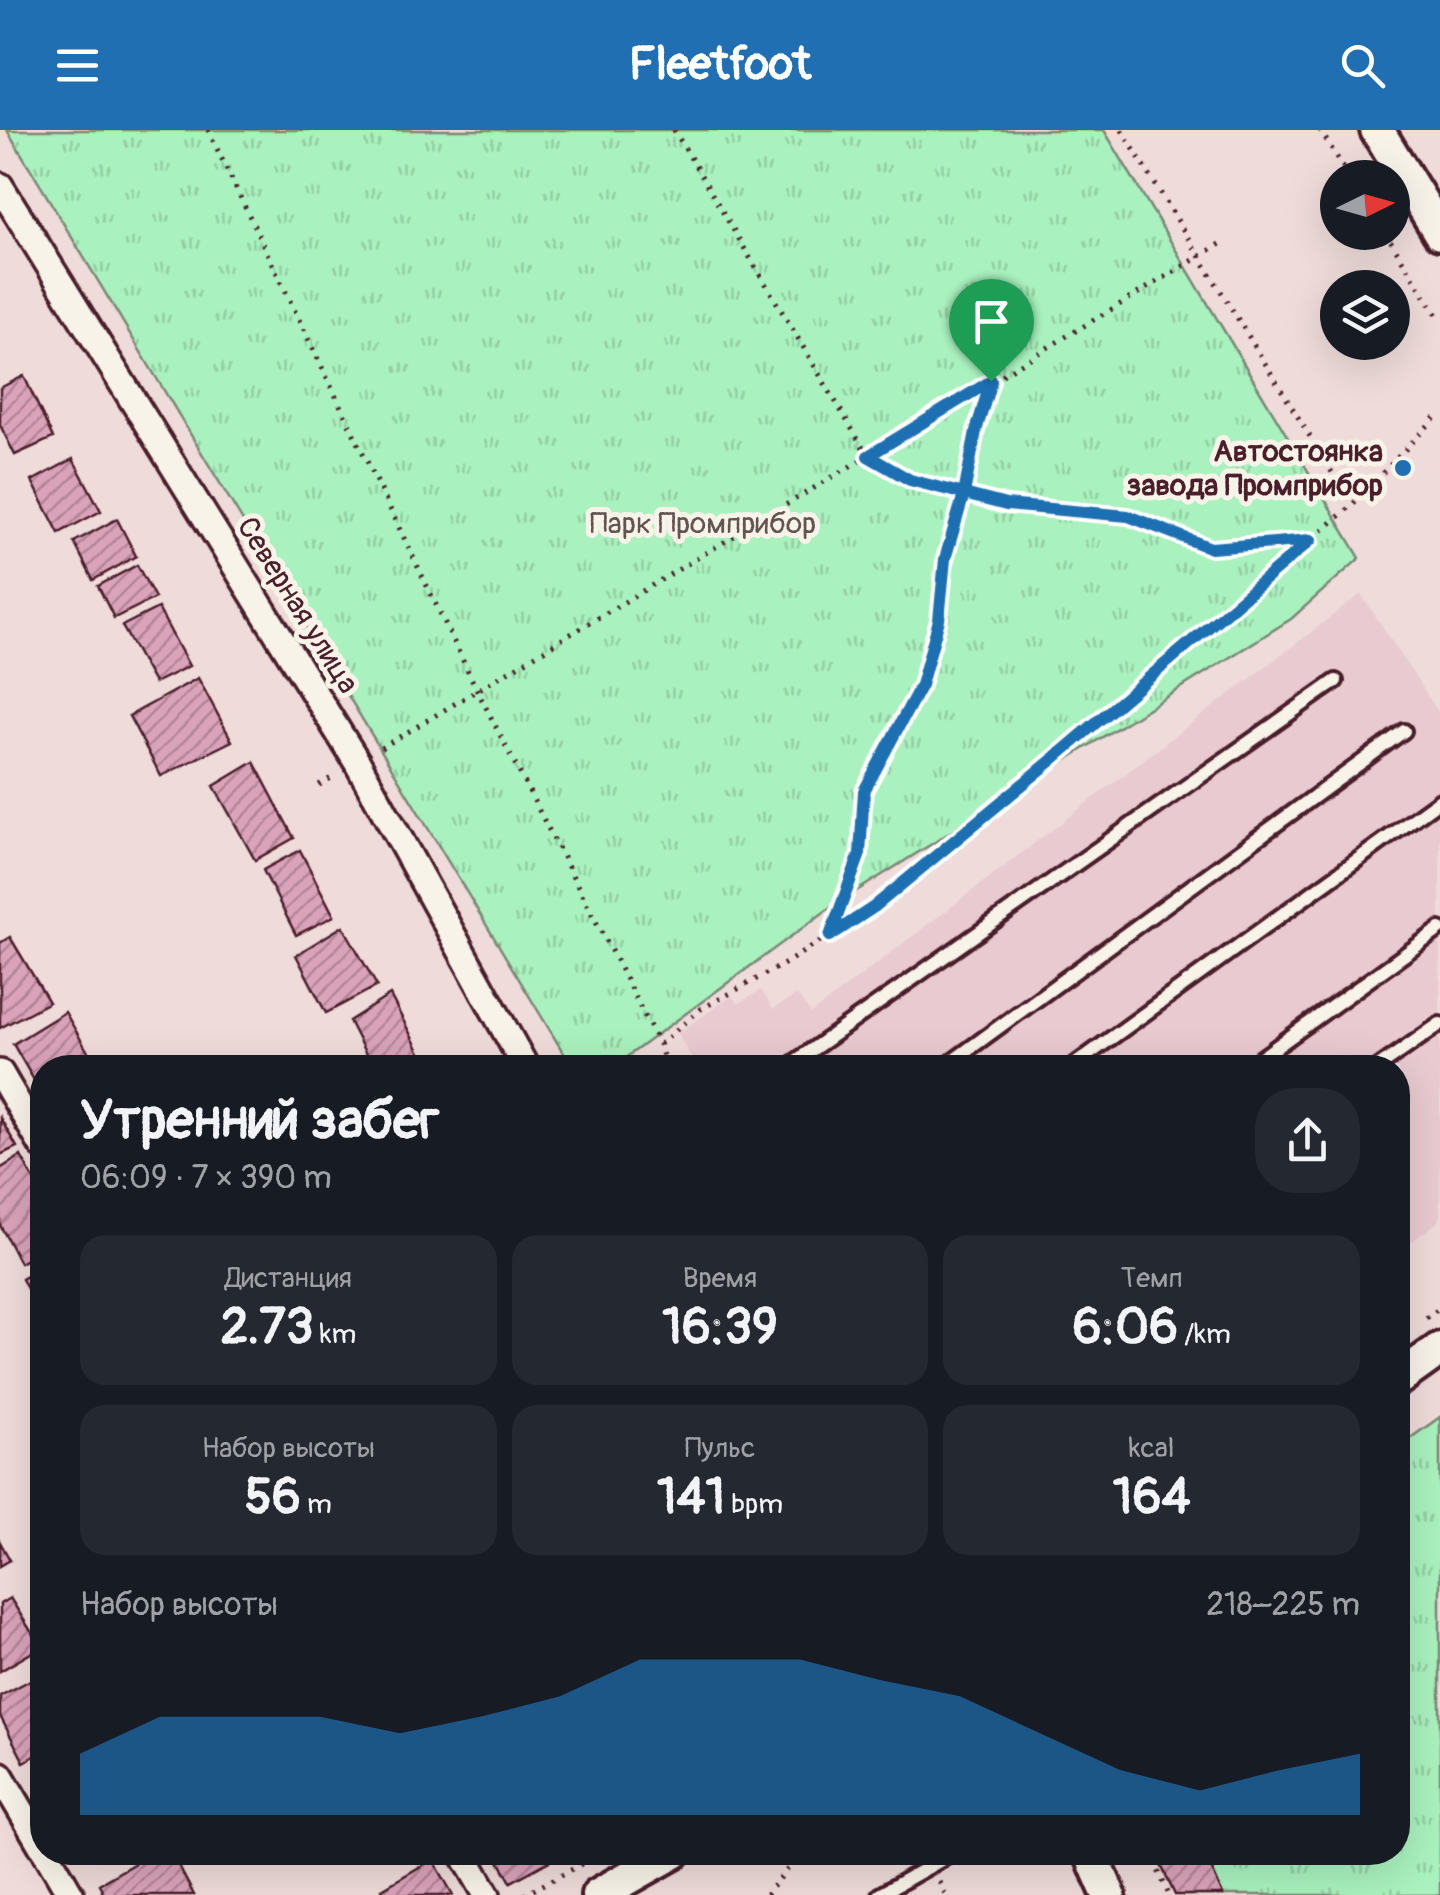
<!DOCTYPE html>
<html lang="ru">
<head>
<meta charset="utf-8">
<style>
  body { margin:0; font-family:Pangolin,sans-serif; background:#242831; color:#f1f3f6; height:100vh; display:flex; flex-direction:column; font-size:38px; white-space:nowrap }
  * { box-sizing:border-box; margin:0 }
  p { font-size:32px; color:#9ea1a6 }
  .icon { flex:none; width:55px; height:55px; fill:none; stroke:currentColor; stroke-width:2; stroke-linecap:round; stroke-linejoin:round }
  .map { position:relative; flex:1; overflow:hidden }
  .panel { position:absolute; left:30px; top:925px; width:1380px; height:810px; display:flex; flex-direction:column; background:#171b24; border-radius:40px; box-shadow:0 10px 40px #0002 }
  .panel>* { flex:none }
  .needle { width:65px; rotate:85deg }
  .controls { position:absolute; left:1320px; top:30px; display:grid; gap:20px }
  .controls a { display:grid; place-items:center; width:90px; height:90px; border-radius:50%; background:#171b24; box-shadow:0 10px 40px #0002; font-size:50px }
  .pin { position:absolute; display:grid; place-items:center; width:85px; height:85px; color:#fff; margin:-102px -42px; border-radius:50% 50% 50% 0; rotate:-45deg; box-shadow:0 0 10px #0007 }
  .pin .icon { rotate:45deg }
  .round { display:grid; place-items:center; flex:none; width:105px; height:105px; border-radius:40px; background:#242831 }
  .summary { display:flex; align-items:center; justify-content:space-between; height:170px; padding:0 50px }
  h1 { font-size:55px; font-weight:700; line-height:75px }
  .stats { display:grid; grid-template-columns:repeat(3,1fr); gap:15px; height:170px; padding:10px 50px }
  .stats div { display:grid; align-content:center; border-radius:25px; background:#242831; text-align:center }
  .stats b { font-size:50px; font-weight:700 }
  .stats small { font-size:28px; font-weight:400 }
  .stats p { font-size:28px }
  .chart { height:280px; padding:20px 50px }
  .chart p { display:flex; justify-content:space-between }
  .chart svg { width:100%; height:180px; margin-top:10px; fill:#1f6fb2; opacity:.7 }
  header { display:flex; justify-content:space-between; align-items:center; height:130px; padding:0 50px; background:#1f6fb2; color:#fff; font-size:45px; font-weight:700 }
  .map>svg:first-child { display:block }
  .built { fill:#e8cad0 }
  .park { fill:url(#park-tufts); stroke:#7a8874; stroke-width:2.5 }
  .building { fill:url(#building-hatch); stroke:#4a1f2b; stroke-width:2.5 }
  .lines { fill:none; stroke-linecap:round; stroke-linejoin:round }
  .service-casing { stroke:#4a1f2b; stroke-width:20 }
  .minor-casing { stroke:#4a1f2b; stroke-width:32 }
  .tertiary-casing { stroke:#4a1f2b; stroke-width:40 }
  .path { stroke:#4a1f2b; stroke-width:5; stroke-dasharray:2.5 8; stroke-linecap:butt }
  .service { stroke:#f7f3e8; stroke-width:12 }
  .minor { stroke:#f7f3e8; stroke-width:25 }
  .tertiary { stroke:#f7f3e8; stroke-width:32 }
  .route-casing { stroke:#fff; stroke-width:20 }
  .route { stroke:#1f6fb2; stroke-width:12 }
  .poi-dot { fill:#1f6fb2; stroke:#f7f3e8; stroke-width:4 }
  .labels { text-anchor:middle; stroke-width:10; stroke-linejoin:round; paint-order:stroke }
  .poi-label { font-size:30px; font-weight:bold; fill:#4a1f2b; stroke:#f7f3e8; text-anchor:end }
  .park-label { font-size:30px; fill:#625450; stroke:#f7f3e8 }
  .street-label { font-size:30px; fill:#4a1f2b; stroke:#f7f3e8 }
</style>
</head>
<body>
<header><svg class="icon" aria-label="menu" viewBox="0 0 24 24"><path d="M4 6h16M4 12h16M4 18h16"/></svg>Fleetfoot<svg class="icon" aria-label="search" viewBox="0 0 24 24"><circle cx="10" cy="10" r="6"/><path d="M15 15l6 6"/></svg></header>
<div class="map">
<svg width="1440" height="1765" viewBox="0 0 1440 1765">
  <defs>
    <pattern id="park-tufts" width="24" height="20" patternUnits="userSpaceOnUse" patternTransform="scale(2.5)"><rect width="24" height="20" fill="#a9f1be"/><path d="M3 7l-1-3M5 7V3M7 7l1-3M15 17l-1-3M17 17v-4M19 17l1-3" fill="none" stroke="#93cea3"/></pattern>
    <pattern id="building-hatch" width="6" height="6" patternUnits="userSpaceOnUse" patternTransform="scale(2.5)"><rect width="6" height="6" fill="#daa3ba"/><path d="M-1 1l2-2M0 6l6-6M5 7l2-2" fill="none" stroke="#b38497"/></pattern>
  </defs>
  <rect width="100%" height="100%" fill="#eedbda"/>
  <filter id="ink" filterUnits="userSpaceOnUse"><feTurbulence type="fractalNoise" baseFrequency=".01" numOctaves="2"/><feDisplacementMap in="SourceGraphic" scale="20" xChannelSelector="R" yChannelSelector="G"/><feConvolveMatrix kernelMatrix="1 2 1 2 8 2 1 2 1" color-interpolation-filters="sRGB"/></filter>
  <g filter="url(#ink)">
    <path class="built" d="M 1361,464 L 1440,585 L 1440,1090 L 1398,1122 L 1398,938 L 697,938 L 678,903 L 732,866 L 738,874 L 761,860 L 773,879 L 797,865 L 811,884 Z"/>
    <path class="park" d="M 7,0 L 1104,0 L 1360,428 L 1291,489 L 831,777 L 613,937 L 572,937 Z
      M 1440,1287 L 1440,1765 L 1183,1765 L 1164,1723 L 1398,1722 L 1398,1317 Z"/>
    <path class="building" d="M 24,246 L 53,308 L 15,325 L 0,295 L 0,258 Z
      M 73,329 L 101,381 L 59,403 L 32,351 Z
      M 117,389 L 136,426 L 93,450 L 74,412 Z
      M 137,435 L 155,468 L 114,488 L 98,456 Z
      M 158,478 L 189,536 L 154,553 L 122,496 Z
      M 198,548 L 232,611 L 161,646 L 129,586 Z
      M 254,632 L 294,708 L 255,730 L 214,656 Z
      M 300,720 L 334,786 L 296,805 L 263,740 Z
      M 343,796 L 377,856 L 326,883 L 296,825 Z
      M 10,807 L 49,872 L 0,898 L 0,813 Z
      M 390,865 L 427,936 L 424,938 L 373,938 L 349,891 Z
      M 65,882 L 96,936 L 42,938 L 42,964 L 13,914 Z
      M 0,988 L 17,1017 L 0,1025 Z
      M 21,1026 L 42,1065 L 42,1120 L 20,1133 L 0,1095 L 0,1039 Z
      M 42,1137 L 42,1188 L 22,1149 Z
      M 0,1412 L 10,1430 L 0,1436 Z
      M 10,1468 L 41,1517 L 0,1541 L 0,1474 Z
      M 42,1544 L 42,1622 L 24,1632 L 0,1586 L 0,1566 Z
      M 154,1722 L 171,1722 L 194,1765 L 105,1765 L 99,1754 Z
      M 494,1722 L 552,1722 L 555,1728 L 511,1752 Z
      M 1155,1722 L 1204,1722 L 1223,1765 L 1175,1765 Z
      M 433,1729 L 453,1765 L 385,1765 L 382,1759 Z"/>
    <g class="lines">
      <defs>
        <path id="service" d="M 786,938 L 1336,551
          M 943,938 L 1404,601
          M 1070,938 L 1440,670
          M 1247,938 L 1440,799
          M 1377,938 L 1440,894
          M 879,1765 L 955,1722"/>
        <path id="minor" d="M 0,56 L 357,632 L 526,938
          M 0,943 L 42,1015
          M 0,1645 L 42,1716
          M 46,1722 L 71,1765
          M 462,1722 L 487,1765"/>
        <path id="tertiary" d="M 1377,0 L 1440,103
          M 1398,1249 L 1440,1219
          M 1090,1722 L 1109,1765
          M 598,1765 L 674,1722"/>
      </defs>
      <use href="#service" class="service-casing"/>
      <use href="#minor" class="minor-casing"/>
      <use href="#tertiary" class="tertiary-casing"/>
      <path class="path" d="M 208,0 L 477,560 L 659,914 L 667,938
        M 674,0 L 868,326 L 910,350 L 1006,375 L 1128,387 L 1211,418 L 1309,410
        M 1122,0 L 1352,375
        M 1320,0 L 1350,48
        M 1385,102 L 1440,190
        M 381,618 L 1227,110
        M 319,655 L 333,647
        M 831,803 L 859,724 L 864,661 L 921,555 L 939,490 L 945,429 L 964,363 L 976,301 L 991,252
        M 660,914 L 701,879 L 786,833 L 873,777 L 1139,558 L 1352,375 L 1440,283
        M 1426,1188 L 1440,1178
        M 1150,1722 L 1169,1765
        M 939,1752 L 946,1765
        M 524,1765 L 600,1724
        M 766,1765 L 802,1722"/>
      <use href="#service" class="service"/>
      <use href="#minor" class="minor"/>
      <use href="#tertiary" class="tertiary"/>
    </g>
  </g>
  <g class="lines" filter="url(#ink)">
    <defs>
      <path id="route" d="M 991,251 L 868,326 L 910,350 L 964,364 L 945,429 L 939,490 L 921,555 L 864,661 L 860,724 L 830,806 L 874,777 L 1051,631 L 1311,410 L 1211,418 L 1128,386 L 1006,375 L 964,364 L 976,301 L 991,251"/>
    </defs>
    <use href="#route" class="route-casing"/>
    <use href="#route" class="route"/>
  </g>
  <circle class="poi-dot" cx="1403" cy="338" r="10"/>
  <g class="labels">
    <g class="poi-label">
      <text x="1383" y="331">Автостоянка<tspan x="1383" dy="34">завода Промприбор</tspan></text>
    </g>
    <g class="park-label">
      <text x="703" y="403">Парк Промприбор</text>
    </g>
    <g class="street-label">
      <text transform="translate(298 475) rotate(58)" y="10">Северная улица</text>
    </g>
  </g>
</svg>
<div class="controls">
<a><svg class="needle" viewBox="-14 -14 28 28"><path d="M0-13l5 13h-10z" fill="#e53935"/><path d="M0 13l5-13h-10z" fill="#9ea1a6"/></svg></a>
<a><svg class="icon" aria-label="layers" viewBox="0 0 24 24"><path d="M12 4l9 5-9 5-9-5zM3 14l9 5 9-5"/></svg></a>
</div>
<div class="pin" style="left:991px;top:251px;background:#1e9e55"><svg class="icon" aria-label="arrive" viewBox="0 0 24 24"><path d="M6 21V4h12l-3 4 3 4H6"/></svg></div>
<section class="panel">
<div class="summary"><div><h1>Утренний забег</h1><p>06:09 · 7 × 390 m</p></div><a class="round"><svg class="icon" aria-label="share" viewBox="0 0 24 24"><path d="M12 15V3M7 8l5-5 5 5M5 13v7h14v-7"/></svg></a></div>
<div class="stats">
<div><p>Дистанция</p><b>2.73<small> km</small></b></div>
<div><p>Время</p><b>16:39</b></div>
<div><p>Темп</p><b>6:06<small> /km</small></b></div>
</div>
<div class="stats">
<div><p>Набор высоты</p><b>56<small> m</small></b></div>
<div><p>Пульс</p><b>141<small> bpm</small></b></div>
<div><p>kcal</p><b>164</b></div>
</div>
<div class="chart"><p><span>Набор высоты</span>218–225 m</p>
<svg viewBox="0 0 160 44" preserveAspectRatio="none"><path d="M0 44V29L10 20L20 20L30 20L40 24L50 20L60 15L70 6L80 6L90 6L100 11L110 15L120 24L130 33L140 38L150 33L160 29V44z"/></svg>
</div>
</section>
</div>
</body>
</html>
